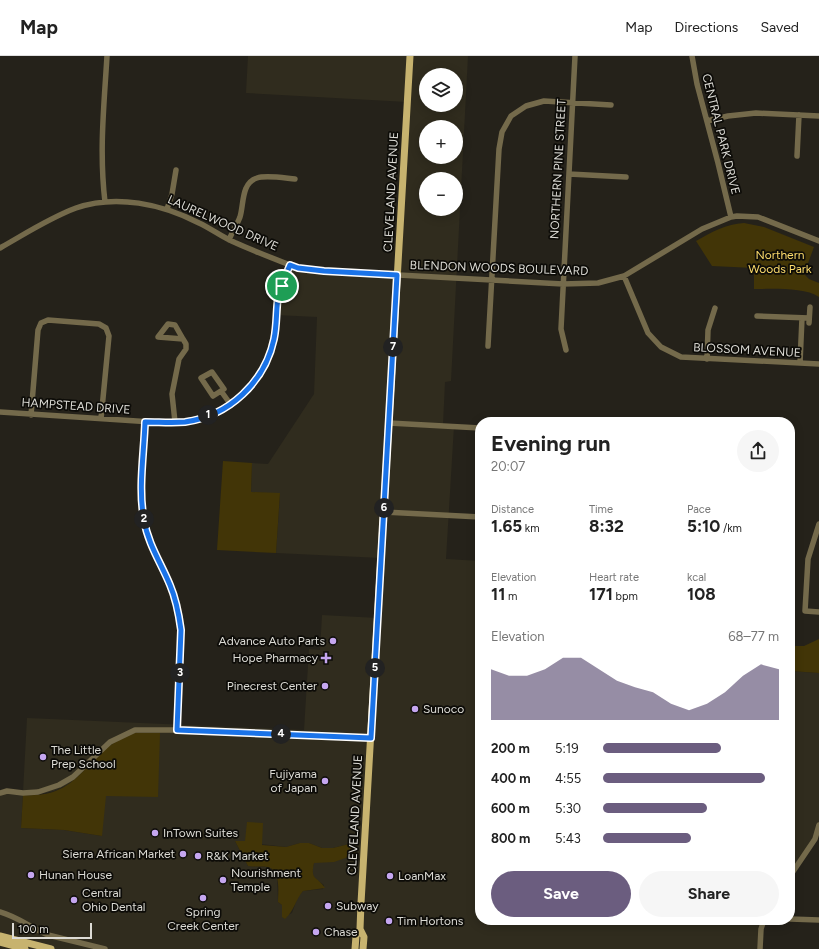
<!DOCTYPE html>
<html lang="en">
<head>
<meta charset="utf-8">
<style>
  body { margin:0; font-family:Figtree,sans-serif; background:#f6f6f6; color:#222; height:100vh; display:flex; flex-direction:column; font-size:15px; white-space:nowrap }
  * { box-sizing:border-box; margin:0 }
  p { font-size:13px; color:#767676 }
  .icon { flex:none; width:22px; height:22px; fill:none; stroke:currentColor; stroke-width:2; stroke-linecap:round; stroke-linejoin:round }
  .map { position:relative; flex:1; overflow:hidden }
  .panel { position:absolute; left:475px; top:361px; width:320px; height:508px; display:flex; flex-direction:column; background:#fff; border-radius:16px; box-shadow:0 2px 10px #0003 }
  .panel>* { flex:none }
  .controls { position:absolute; left:419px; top:12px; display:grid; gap:8px }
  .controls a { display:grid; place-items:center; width:44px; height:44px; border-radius:50%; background:#fff; box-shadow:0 2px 10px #0003; font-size:20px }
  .scale { position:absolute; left:12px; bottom:10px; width:80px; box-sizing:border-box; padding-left:4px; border:2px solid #dcdbd5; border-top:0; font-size:11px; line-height:14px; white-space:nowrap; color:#dcdbd5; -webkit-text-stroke:3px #0d0c08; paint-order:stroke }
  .pin { position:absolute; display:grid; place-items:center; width:34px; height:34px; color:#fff; margin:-17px; border:2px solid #fff; border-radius:50%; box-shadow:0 1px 4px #0007 }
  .km { position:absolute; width:20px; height:20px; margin:-10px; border-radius:50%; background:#222; color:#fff; font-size:11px; line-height:20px; text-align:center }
  .round { display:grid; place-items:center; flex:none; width:42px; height:42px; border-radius:21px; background:#f6f6f6 }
  .overview { display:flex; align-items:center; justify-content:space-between; height:68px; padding:0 16px }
  h1 { font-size:22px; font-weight:700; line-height:30px }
  .metrics { display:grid; grid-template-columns:repeat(3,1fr); gap:6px; height:68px; padding:4px 16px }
  .metrics div { display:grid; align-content:center }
  .metrics b { font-size:17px; font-weight:700 }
  .metrics small { font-size:11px; font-weight:400 }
  .metrics p { font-size:11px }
  .chart { height:112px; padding:8px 16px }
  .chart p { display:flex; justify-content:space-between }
  .chart svg { width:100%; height:72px; margin-top:4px; fill:#6b5d7f; opacity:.7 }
  .action { display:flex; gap:8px; margin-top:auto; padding:8px 16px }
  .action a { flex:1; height:46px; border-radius:24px; background:#6b5d7f; color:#fff; font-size:16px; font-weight:700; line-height:46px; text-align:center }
  .action a+a { background:#f6f6f6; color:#222 }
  ul { padding:0 16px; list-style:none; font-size:13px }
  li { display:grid; grid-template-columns:64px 48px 1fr; align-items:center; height:30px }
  li i { height:10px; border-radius:5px; background:#6b5d7f }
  header { display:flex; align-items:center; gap:24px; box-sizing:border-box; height:56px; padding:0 20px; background:#fff; border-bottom:1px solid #e0e0e0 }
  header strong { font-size:19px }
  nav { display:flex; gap:22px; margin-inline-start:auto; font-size:14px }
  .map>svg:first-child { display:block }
  .built { fill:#302c1e; fill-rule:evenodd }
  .green { fill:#423507 }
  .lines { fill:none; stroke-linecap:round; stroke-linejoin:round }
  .minor { stroke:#746a4b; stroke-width:5.5 }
  .major { stroke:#c7b36f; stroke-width:7 }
  .route-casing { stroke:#fff; stroke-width:8 }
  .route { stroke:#1a73e8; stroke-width:5 }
  .poi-dot { fill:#c5a6f0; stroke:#0d0c08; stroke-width:1.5 }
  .labels { text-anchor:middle; stroke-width:3.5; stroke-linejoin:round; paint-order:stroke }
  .street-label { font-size:12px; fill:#dcdbd5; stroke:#0d0c08 }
  .park-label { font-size:12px; fill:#fcdb6b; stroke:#0d0c08 }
  .poi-label { font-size:12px; fill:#dcdbd5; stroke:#0d0c08; text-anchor:start }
</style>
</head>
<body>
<header>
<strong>Map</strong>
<nav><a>Map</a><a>Directions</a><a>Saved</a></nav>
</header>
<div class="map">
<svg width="819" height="893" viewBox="0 0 819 893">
  <rect width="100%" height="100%" fill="#25221a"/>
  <path class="built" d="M 248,0 L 468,0 L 451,325 L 445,326 L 443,369 L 454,370 L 446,503 L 480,505 L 480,864 L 765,864 L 760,893 L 0,893 L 0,735 L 23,736 L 27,662 L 304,674 L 309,593 L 320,594 L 322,559 L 378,562 L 381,502 L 276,497 L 280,438 L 251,436 L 252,407 L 268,408 L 314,338 L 317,261 L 276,259 L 278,240 L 290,210 L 397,218 L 407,46 L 246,37 ZM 426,19 L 456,19 L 456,49 L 426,49 ZM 426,71 L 456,71 L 456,101 L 426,101 ZM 426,123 L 456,123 L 456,153 L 426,153 ZM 84,716 L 102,780 L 64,774 L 21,772 L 23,739 L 41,738 L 54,735 L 67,729 ZM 235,785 L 286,791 L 300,787 L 309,787 L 322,792 L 333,792 L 353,787 L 314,807 L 312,815 L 314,822 L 324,829 L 323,833 L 303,835 L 298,840 L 292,857 L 282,861 L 282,849 L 278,846 L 277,819 L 273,814 L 268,811 L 248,810 Z
    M 790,615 L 819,617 L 819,768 L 812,789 L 790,821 Z"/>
  <path class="green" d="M 744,167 L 764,171 L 814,191 L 804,218 L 809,223 L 819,227 L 819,241 C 804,231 772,233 754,233 L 754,212 L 712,210 L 696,185 C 712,176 726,168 744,167 Z
    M 223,405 L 252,407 L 251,436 L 280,437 L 276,497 L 217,494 Z
    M 819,583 L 819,617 L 790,615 L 790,590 L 804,590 Z
    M 135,677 L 160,677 L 158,741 L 106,740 L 102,780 L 64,774 L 21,772 L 23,739 C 69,742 78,717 108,691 C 116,685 126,681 135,677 Z
    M 247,766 L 263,767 L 262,789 L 286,791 L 300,787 L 309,787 L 322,792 L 333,792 L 353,787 L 355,789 L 356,795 L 354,799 L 334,806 L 314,807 C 310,825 317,820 325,832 L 303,835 C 295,844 295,854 285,863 L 282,861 L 282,849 L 278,846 C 278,835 281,815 268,811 C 262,810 254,811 248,810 L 235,785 L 245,785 Z"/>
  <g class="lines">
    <path class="minor" d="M 692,0 L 697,28 L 718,107 L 731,161
      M 707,65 L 728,60 L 756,57 L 819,60
      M 797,100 L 799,59
      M 569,118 L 626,121
      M 105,146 C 99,96 104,50 107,0
      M 167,153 L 172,138 L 176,114
      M 229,184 C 232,176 237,169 240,161 C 244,148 241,127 257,122 C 266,119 284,122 295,123
      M 0,192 C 25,178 49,162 76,152 C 116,138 162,148 199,167 C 212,173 223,182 236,187 C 254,195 272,202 290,209 L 298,212 L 324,215 L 563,228 L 598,227 L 624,220 L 702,173 L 731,161 L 737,160 L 758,161 L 819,185
      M 624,220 L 648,277 L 661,291 L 681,301 L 819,308
      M 757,260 L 809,262
      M 809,267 L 810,251
      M 168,268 L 175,269 L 183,283 L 158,281 Z
      M 488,290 L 499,93 L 502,76 L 511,60 L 526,50 L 544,45 L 611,49
      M 566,294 L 561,273 L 575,0
      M 707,303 L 708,274 L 715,252
      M 800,307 L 802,262
      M 212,316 L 224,333 L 213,340 L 201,322 Z
      M 221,335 L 231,349
      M 0,356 L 167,367 C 219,365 263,336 274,283 C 277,269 276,255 278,241 C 280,230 286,219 290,209
      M 31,359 L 38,274 L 41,267 L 48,264 L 99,268 L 106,272 L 109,280 L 101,363
      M 145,366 C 144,402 137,440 147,476 C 152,495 163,511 170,529 C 176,543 179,559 181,574 L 177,674
      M 175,366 L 172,338 L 179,303 L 186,293 L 186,288 L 183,283
      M 389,367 L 480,372
      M 384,456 L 480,461
      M 819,468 L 808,503 L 805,555 L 819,556
      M 0,737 L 7,735 L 23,737 L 38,736 L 59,729 L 73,721 L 110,686 L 135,674 L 177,674 L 371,682
      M 790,820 L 815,783 L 819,769
      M 0,856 C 18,861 31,872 48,879 L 105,893
      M 790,863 L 819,864
      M 760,893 L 761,873 L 764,864"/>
    <path class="major" d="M 0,880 L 51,893
      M 0,886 L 25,893
      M 355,893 L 356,880 L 360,873
      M 363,893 L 364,881 L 360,873 L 361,847 L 410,0"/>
  </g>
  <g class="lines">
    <defs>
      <path id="route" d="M 290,209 L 298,212 L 324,215 L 397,219 L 371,682 L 177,674 L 181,574 C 179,559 176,543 170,529 C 161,507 148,488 144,464 C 138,432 144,398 145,366 C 159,366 172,367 185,366 C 229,360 265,326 274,283 C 277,269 276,255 278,241 C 280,230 286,219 290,209 Z"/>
    </defs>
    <use href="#route" class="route-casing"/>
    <use href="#route" class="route"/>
  </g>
  <g class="poi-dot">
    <circle cx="333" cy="585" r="4"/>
    <path d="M324 596h4v4h4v4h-4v4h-4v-4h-4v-4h4z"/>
    <circle cx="325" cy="630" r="4"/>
    <circle cx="415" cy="653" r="4"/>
    <circle cx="43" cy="701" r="4"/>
    <circle cx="325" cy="725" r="4"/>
    <circle cx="155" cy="777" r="4"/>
    <circle cx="183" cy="798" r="4"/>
    <circle cx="198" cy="800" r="4"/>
    <circle cx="31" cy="819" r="4"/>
    <circle cx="390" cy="820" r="4"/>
    <circle cx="223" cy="824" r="4"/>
    <circle cx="203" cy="842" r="4"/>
    <circle cx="74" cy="844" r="4"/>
    <circle cx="328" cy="850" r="4"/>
    <circle cx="389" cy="865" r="4"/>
    <circle cx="316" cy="876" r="4"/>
  </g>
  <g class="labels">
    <g class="street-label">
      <text transform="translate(721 78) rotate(76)" y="4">CENTRAL PARK DRIVE</text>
      <text transform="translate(558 113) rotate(-87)" y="4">NORTHERN PINE STREET</text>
      <text transform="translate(391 136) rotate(-87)" y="4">CLEVELAND AVENUE</text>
      <text transform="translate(223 167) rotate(24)" y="4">LAURELWOOD DRIVE</text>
      <text transform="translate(499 212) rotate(2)" y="4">BLENDON WOODS BOULEVARD</text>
      <text transform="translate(747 294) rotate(3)" y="4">BLOSSOM AVENUE</text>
      <text transform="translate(76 350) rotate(4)" y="4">HAMPSTEAD DRIVE</text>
      <text transform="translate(355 759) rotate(-87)" y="4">CLEVELAND AVENUE</text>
    </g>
    <g class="park-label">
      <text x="780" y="203">Northern<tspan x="780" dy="14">Woods Park</tspan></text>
    </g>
    <g class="poi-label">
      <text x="325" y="589" text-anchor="end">Advance Auto Parts</text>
      <text x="318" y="606" text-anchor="end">Hope Pharmacy</text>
      <text x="317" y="634" text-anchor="end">Pinecrest Center</text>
      <text x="423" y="657">Sunoco</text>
      <text x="51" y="698">The Little<tspan x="51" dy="14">Prep School</tspan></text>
      <text x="317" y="722" text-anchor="end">Fujiyama<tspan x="317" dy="14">of Japan</tspan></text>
      <text x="163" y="781">InTown Suites</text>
      <text x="175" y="802" text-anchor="end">Sierra African Market</text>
      <text x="206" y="804">R&amp;K Market</text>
      <text x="231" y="821">Nourishment<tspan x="231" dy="14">Temple</tspan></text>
      <text x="39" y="823">Hunan House</text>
      <text x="398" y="824">LoanMax</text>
      <text x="82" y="841">Central<tspan x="82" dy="14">Ohio Dental</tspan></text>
      <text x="336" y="854">Subway</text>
      <text x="203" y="860" text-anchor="middle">Spring<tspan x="203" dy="14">Creek Center</tspan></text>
      <text x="397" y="869">Tim Hortons</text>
      <text x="324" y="880">Chase</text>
    </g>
  </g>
</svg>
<div class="controls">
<a><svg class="icon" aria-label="layers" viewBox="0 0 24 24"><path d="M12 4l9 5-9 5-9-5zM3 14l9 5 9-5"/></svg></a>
<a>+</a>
<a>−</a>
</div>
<div class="scale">100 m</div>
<div class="pin" style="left:282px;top:230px;background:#1e9e55"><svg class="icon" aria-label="arrive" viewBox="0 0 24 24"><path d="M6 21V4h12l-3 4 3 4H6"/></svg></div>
<b class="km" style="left:208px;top:359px">1</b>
<b class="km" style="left:144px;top:463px">2</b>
<b class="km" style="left:180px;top:617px">3</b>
<b class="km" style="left:281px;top:678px">4</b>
<b class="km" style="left:375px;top:612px">5</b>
<b class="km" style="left:384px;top:452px">6</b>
<b class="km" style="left:393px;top:291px">7</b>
<section class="panel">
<div class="overview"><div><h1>Evening run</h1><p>20:07</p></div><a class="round"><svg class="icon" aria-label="share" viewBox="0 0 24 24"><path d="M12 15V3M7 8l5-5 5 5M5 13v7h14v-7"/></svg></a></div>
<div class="metrics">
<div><p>Distance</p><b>1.65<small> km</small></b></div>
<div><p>Time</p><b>8:32</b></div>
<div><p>Pace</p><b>5:10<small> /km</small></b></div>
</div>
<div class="metrics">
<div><p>Elevation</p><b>11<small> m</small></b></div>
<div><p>Heart rate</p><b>171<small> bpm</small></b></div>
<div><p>kcal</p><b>108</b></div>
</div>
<div class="chart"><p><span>Elevation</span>68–77 m</p>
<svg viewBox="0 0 160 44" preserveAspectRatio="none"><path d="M0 44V13L10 17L20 17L30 13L40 6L50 6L60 13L70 20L80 24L90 27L100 34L110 38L120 34L130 27L140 17L150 10L160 13V44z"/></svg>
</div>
<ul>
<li><b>200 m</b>5:19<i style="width:67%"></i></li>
<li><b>400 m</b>4:55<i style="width:92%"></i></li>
<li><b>600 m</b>5:30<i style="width:59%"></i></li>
<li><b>800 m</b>5:43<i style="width:50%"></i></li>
</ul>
<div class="action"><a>Save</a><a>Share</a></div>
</section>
</div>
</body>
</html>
